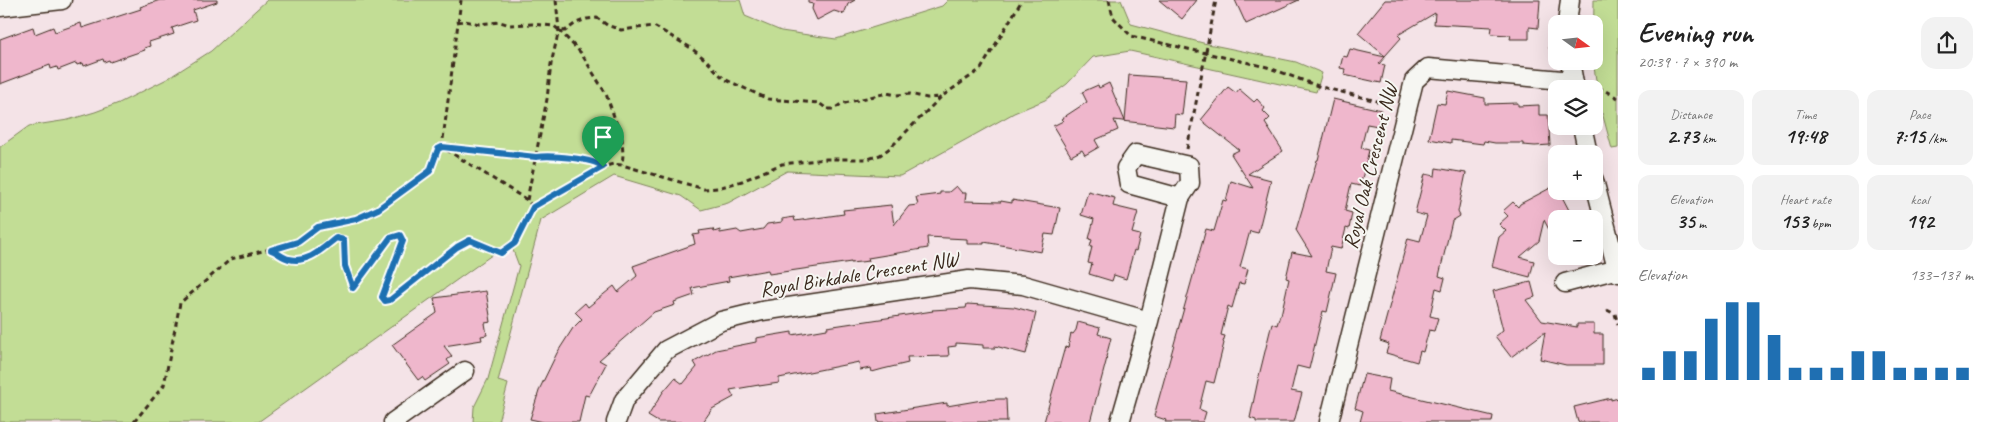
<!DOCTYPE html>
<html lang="en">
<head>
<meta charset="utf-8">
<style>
  body { margin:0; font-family:Caveat,sans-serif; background:#f2f2f2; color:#222; height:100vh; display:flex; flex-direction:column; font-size:19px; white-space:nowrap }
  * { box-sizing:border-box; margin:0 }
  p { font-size:16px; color:#767676 }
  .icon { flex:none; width:28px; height:28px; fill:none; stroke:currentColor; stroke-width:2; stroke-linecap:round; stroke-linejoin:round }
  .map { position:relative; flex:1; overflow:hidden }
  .drawer { display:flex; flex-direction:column; background:#fff; width:375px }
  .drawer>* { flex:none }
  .needle { width:32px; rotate:105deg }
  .controls { position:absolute; left:1548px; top:15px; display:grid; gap:10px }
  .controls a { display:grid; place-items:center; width:55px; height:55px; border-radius:10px; background:#fff; box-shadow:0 5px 20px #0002; font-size:25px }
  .pin { position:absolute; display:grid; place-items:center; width:42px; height:42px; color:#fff; margin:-51px -21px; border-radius:50% 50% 50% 0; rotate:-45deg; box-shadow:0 0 5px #0007 }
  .pin .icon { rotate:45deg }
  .round { display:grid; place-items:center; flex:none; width:52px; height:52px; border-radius:15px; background:#f2f2f2 }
  .headline { display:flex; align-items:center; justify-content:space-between; height:85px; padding:0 20px }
  h1 { font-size:28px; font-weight:700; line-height:38px }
  .figures { display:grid; grid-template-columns:repeat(3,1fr); gap:8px; height:85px; padding:5px 20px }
  .figures div { display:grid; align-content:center; border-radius:12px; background:#f2f2f2; text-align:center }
  .figures b { font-size:21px; font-weight:700 }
  .figures small { font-size:14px; font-weight:400 }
  .figures p { font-size:14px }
  .chart { height:140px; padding:10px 20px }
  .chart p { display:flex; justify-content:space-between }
  .chart svg { width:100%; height:90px; margin-top:5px; stroke:#1f6fb2; stroke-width:6 }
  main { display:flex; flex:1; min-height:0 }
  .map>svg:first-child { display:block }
  .green { fill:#c2dd95; stroke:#7e845a }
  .building { fill:#efb7cc; stroke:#3b2a1e }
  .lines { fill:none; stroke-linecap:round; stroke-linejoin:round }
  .minor-casing { stroke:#3b2a1e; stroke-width:21 }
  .path { stroke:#3b2a1e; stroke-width:3; stroke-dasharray:5 4; stroke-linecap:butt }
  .minor { stroke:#f6f6f2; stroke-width:18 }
  .route-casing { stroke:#fff; stroke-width:10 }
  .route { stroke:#1f6fb2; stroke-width:6 }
  .labels { text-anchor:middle; stroke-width:4; stroke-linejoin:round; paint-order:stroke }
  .street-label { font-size:21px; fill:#3b2a1e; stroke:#f6f6f2 }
</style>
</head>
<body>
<main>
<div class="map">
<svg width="1618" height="422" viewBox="0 0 1618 422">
  <rect width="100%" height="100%" fill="#f4e3e7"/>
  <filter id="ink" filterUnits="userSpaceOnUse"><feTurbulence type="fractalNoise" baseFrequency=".02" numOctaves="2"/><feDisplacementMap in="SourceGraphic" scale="10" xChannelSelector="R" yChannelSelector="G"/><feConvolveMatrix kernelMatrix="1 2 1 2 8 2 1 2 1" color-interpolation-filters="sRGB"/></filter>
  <g filter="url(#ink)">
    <path class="green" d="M 267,0 L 740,0 L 745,16 L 781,31 L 836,39 L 942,6 L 948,0 L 1121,0 L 1131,24 L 1203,43 L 1296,62 L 1322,73 L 1316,92 L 1130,51 L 1093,57 L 1067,84 L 1045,100 L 1014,113 L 900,176 L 787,171 L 728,203 L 701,210 L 681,196 L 614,176 L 541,220 L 498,381 L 508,384 L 498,422 L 473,422 L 474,407 L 488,379 L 519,266 L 510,242 L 258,422 L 0,422 L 0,147 L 29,126 L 68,120 L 95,112 L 119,103 L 167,79 L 211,51 Z
      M 1594,0 L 1618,0 L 1618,148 L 1612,149 L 1600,105 L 1593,61 Z"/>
    <path class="building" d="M 160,0 L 217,0 L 217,2 L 193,10 L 196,20 L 172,28 L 174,34 L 149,42 L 150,46 L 144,48 L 145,50 L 110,62 L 109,60 L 104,62 L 103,59 L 84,66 L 83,63 L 77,65 L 76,63 L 58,70 L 57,67 L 51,69 L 50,65 L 0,84 L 0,39 L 33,27 L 35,34 L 53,27 L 55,32 L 81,23 L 82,28 L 141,9 L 140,7 Z
      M 808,0 L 855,0 L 848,4 L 844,14 L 834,11 L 817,20 L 812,9 L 813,4 L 808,3 Z
      M 1159,0 L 1197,0 L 1182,19 Z
      M 1235,0 L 1299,0 L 1246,24 Z
      M 1385,0 L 1540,0 L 1538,28 L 1529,27 L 1529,39 L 1510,39 L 1511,35 L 1491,34 L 1492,27 L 1434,24 L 1435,13 L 1398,35 L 1401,38 L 1385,56 L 1358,33 Z
      M 1350,49 L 1385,57 L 1379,64 L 1385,65 L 1381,83 L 1344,75 L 1345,69 L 1340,68 L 1343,56 L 1347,57 Z
      M 1129,75 L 1186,79 L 1182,115 L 1175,114 L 1174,127 L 1114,120 L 1118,130 L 1095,140 L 1099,147 L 1085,155 L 1082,150 L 1071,156 L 1053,126 L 1063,121 L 1061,119 L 1087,102 L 1082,92 L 1098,85 L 1099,88 L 1109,83 L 1125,121 Z
      M 1228,87 L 1236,93 L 1239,89 L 1254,102 L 1257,99 L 1265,108 L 1263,111 L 1270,118 L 1265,123 L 1283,151 L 1248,174 L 1271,180 L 1258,233 L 1250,231 L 1240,267 L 1248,269 L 1244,284 L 1239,283 L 1232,308 L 1228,306 L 1221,335 L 1225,336 L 1223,342 L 1224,343 L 1214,383 L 1206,381 L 1199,409 L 1206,412 L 1203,422 L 1165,422 L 1166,420 L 1154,416 L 1206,229 L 1214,231 L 1223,200 L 1226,201 L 1231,181 L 1253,188 L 1231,154 L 1239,150 L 1201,120 Z
      M 1448,91 L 1485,98 L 1485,104 L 1518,103 L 1518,106 L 1539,105 L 1539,115 L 1548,115 L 1550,145 L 1535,146 L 1523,145 L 1523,143 L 1495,143 L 1484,141 L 1483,144 L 1451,140 L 1451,143 L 1429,139 L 1437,103 L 1445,104 Z
      M 1333,99 L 1381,110 L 1378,126 L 1367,124 L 1361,148 L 1369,150 L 1365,167 L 1360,186 L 1351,184 L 1345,211 L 1352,213 L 1349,229 L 1346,228 L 1341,249 L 1331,247 L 1326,271 L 1336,273 L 1327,312 L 1323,311 L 1309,369 L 1297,366 L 1291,391 L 1302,393 L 1294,422 L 1256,422 L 1256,420 L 1250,418 L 1258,380 L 1272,323 L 1277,325 L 1280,315 L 1281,315 L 1289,279 L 1286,278 L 1292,252 L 1312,256 L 1296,230 L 1317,160 L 1318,160 Z
      M 1436,168 L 1466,173 L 1458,212 L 1460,216 L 1452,221 L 1439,276 L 1445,278 L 1442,290 L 1436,288 L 1430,316 L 1438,318 L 1434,331 L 1429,330 L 1423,352 L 1420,351 L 1417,362 L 1386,353 L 1389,344 L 1380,341 L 1408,238 L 1420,241 L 1427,216 L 1415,213 L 1425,174 L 1435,176 Z
      M 1556,185 L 1556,191 L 1559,191 L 1571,214 L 1563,219 L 1556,219 L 1556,243 L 1544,220 L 1539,241 L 1520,257 L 1534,261 L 1530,277 L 1492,267 L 1499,237 L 1506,231 L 1499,224 L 1508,216 L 1503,211 L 1513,202 L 1518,207 L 1520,204 Z
      M 956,186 L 962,193 L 966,193 L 965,201 L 1001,202 L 1001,201 L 1012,203 L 1012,200 L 1060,208 L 1054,235 L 1045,234 L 1041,252 L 984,242 L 984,244 L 967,244 L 967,239 L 927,237 L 928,248 L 868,258 L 869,261 L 851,263 L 851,262 L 769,274 L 768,270 L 728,277 L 729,281 L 692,288 L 694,295 L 674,302 L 675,305 L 654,312 L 599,360 L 606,364 L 589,396 L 585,395 L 579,422 L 544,422 L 530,419 L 540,388 L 557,353 L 573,328 L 582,319 L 575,312 L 585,303 L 588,307 L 614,286 L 618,292 L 637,276 L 633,266 L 695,244 L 693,235 L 700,234 L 699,231 L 713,229 L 714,232 L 720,230 L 720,233 L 737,230 L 741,233 L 763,229 L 767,224 L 782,222 L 782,219 L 794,217 L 795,221 L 844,214 L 843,210 L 891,205 L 894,225 L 909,206 L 918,205 L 916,197 L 940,194 L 940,192 L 949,192 Z
      M 1088,191 L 1115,198 L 1113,206 L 1138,212 L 1132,233 L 1140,235 L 1136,251 L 1134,250 L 1126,279 L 1114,275 L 1112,281 L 1089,274 L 1092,264 L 1088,263 L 1092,247 L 1090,247 L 1092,240 L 1089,239 L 1094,219 L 1081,215 Z
      M 1531,282 L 1535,297 L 1526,300 L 1542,321 L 1577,327 L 1577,324 L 1594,324 L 1594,334 L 1603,334 L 1603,365 L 1566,365 L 1540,359 L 1545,332 L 1511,357 L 1495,336 L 1503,330 L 1493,291 Z
      M 486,291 L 491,322 L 485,323 L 487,335 L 481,336 L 482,340 L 444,346 L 452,356 L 447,360 L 450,364 L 425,381 L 422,377 L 418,380 L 392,345 L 437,313 L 434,298 Z
      M 967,304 L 1014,307 L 1036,313 L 1026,354 L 995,346 L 995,348 L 983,348 L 983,345 L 956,343 L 956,346 L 948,347 L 949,356 L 907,357 L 908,363 L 883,369 L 872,372 L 871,368 L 860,370 L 859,362 L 779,378 L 779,383 L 759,386 L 759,385 L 730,390 L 734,397 L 712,409 L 703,422 L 658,422 L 648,416 L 663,392 L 675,378 L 683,384 L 697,367 L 694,362 L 716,350 L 756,342 L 756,338 L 792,332 L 792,335 L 827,329 L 827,327 L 933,311 L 932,310 L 966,308 Z
      M 1078,322 L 1100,328 L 1098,334 L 1111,338 L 1106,357 L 1107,358 L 1090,422 L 1044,422 L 1065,347 L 1068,348 L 1071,333 L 1073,334 L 1076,330 Z
      M 1364,374 L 1390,379 L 1388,391 L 1493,416 L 1492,422 L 1360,422 L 1363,411 L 1355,408 Z
      M 1611,398 L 1611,400 L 1618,398 L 1618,422 L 1578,422 L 1574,407 Z
      M 999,399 L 1006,399 L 1007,422 L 878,422 L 877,414 L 947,403 L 947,406 L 982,400 Z"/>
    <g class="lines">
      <defs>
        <path id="minor" d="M 0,7 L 62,0
          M 1567,24 L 1570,0
          M 1570,61 L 1575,89
          M 1582,126 L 1588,154
          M 1594,180 L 1618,273
          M 1565,283 L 1618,269
          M 393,422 L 465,371
          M 616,422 L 624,400 L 666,350 L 721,321 L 762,311 L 969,280 L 1023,285 L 1149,321
          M 1120,422 L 1149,321 L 1180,198 L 1190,183 L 1189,166 L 1136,154 L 1126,168 L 1129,184 L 1180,198
          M 1329,422 L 1414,81 L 1428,68 L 1573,81"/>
      </defs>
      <use href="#minor" class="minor-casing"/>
      <path class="path" d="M 461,0 L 442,147 L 527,200 L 533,207
        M 1109,0 L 1113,17 L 1131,36 L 1267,67 L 1318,86 L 1392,105
        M 457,22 L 465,21 L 479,24 L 500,22 L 510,25 L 532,24 L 554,26 L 559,30 L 565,31 L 576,23 L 587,19 L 597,18 L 607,25 L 621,30 L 654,26 L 691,48 L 706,60 L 724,79 L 768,99 L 819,103 L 827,109 L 834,109 L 841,104 L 887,93 L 896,95 L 910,94 L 927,98 L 940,97
        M 559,30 L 581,53 L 606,94 L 622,139 L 623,155 L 622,165
        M 1549,49 L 1555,45 L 1555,36
        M 1589,86 L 1602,89 L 1618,98
        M 1187,149 L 1216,0
        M 527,200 L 547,99 L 551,64 L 559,30 L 556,0
        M 271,249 C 277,252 283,258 289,259 C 308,264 323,248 336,238 L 344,240 L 345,266 L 353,288 L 390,238 L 400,235 L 403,241 L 383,290 L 382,297 L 385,301 L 394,296 L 457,247 L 470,240 L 501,253 L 515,243 L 533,207 L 603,167 L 613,164 L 622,165 L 704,189 L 718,188 L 742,181 L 782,164 L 826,159 L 868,159 L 880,155 L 890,148 L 941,97 L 981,69 L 1022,0
        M 1607,310 L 1615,314 L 1618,324
        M 134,422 L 164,385 L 180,303 L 231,259 L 298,242 L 318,227 L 357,219 L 378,209 L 430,171 L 438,149 L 442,147 L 536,157 C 550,155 593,158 603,167"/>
      <use href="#minor" class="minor"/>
    </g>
  </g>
  <g class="lines" filter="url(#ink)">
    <defs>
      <path id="route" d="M 442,147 L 536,157 C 550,155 593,158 603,167 L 533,207 L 515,243 L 501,253 L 470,240 L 457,247 L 390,300 L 385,301 L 382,297 L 403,241 L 400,235 L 390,238 L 353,288 L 345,266 L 344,240 L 336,238 C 323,248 308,264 289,259 C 283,258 277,252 271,250 L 298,242 L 318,227 L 356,219 L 378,209 L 430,171 L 438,149 Z"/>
    </defs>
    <use href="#route" class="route-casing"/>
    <use href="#route" class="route"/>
  </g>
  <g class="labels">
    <g class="street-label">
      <text transform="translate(1370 166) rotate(-76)" y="7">Royal Oak Crescent NW</text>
      <text transform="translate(859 274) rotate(-9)" y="7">Royal Birkdale Crescent NW</text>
    </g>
  </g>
</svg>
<div class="controls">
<a><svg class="needle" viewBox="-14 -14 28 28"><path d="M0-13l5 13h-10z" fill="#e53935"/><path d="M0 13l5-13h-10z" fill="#767676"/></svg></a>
<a><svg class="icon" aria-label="layers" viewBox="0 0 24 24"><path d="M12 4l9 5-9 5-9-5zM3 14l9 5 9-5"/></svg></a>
<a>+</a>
<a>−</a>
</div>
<div class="pin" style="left:603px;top:167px;background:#1e9e55"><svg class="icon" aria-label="arrive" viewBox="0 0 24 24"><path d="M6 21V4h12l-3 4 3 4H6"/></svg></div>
</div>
<section class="drawer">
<div class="headline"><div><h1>Evening run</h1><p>20:39 · 7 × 390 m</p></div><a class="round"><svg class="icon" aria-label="share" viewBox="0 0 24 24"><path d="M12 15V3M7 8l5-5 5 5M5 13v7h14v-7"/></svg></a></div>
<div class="figures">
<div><p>Distance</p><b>2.73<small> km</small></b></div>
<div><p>Time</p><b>19:48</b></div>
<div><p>Pace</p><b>7:15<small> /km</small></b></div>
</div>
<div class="figures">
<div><p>Elevation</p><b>35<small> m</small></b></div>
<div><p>Heart rate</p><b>153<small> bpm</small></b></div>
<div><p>kcal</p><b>192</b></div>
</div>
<div class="chart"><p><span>Elevation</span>133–137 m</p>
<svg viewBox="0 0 160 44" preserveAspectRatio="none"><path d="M5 44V38M15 44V30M25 44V30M35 44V14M45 44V6M55 44V6M65 44V22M75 44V38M85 44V38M95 44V38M105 44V30M115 44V30M125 44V38M135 44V38M145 44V38M155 44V38"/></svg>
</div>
</section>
</main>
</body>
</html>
